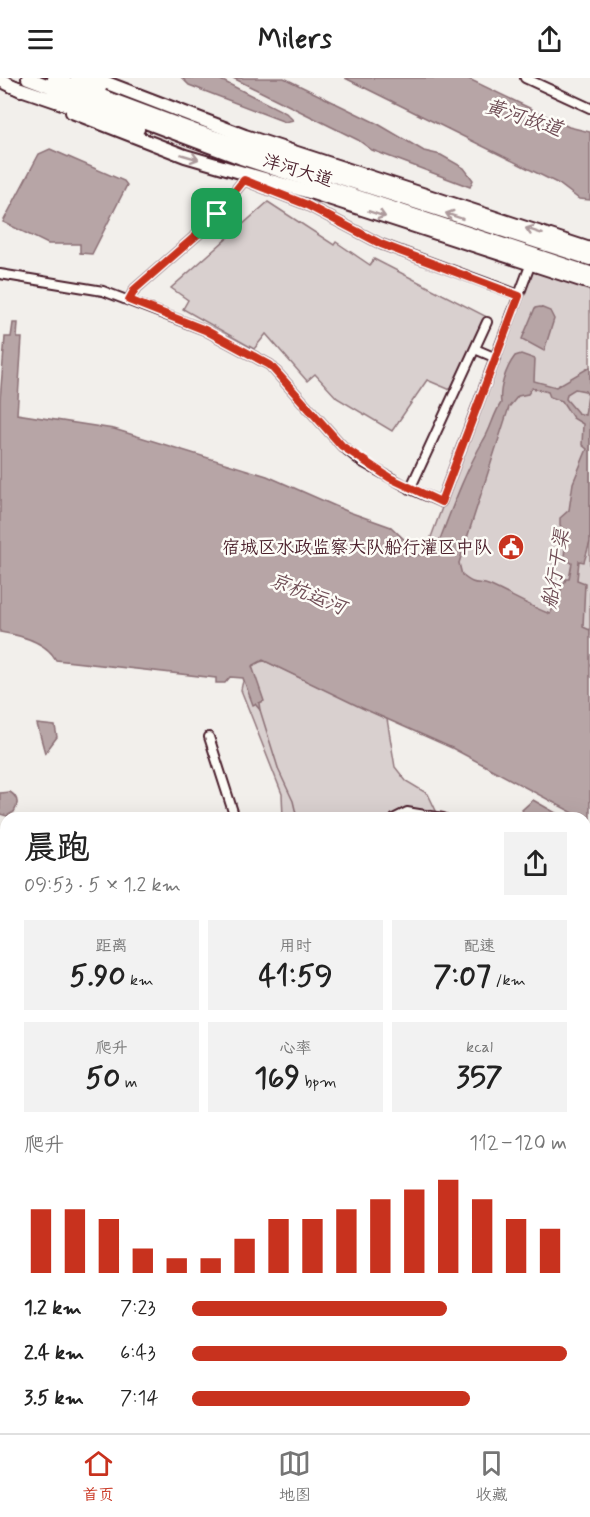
<!DOCTYPE html>
<html lang="zh">
<head>
<meta charset="utf-8">
<style>
  body { margin:0; font-family:Mynerve,"LXGW WenKai TC",sans-serif; background:#f2f2f2; color:#222; height:100vh; display:flex; flex-direction:column; font-size:22px; white-space:nowrap }
  * { box-sizing:border-box; margin:0 }
  p { font-size:20px; color:#767676 }
  .icon { flex:none; width:33px; height:33px; fill:none; stroke:currentColor; stroke-width:2; stroke-linecap:round; stroke-linejoin:round }
  .map { position:relative; flex:1; overflow:hidden }
  .panel { position:absolute; left:0px; top:734px; width:591px; height:622px; display:flex; flex-direction:column; background:#fff; border-radius:18px 18px 0 0; box-shadow:0 6px 24px #0002 }
  .panel>* { flex:none }
  .pin { position:absolute; display:grid; place-items:center; width:51px; height:51px; color:#fff; margin:-26px; border-radius:12px; box-shadow:0 3px 9px #0006 }
  .round { display:grid; place-items:center; flex:none; width:63px; height:63px; border-radius:0px; background:#f2f2f2 }
  .head { display:flex; align-items:center; justify-content:space-between; height:102px; padding:0 24px }
  h1 { font-size:33px; font-weight:700; line-height:45px }
  .metrics { display:grid; grid-template-columns:repeat(3,1fr); gap:9px; height:102px; padding:6px 24px }
  .metrics div { display:grid; align-content:center; border-radius:0px; background:#f2f2f2; text-align:center }
  .metrics b { font-size:30px; font-weight:700 }
  .metrics small { font-size:16px; font-weight:400 }
  .metrics p { font-size:16px }
  .chart { height:168px; padding:12px 24px }
  .chart p { display:flex; justify-content:space-between }
  .chart svg { width:100%; height:108px; margin-top:6px; stroke:#c8321e; stroke-width:6 }
  ul { padding:0 24px; list-style:none; font-size:20px }
  li { display:grid; grid-template-columns:96px 72px 1fr; align-items:center; height:45px }
  li i { height:15px; border-radius:8px; background:#c8321e }
  header { display:flex; justify-content:space-between; align-items:center; height:78px; padding:0 24px; background:#fff; font-size:27px; font-weight:700 }
  .tab-bar { display:flex; justify-content:space-around; align-items:center; height:84px; border-top:2px solid #e0e0e0; background:#fff; font-size:16px; color:#767676 }
  .tab-bar a { display:grid; justify-items:center; gap:3px }
  .tab-bar .active { color:#c8321e }
  .map>svg:first-child { display:block }
  .green { fill:#d9d0cf; stroke:#92787d; stroke-width:1.5 }
  .water { fill:#b7a5a6; stroke:#8b6f75; stroke-width:1.5; fill-rule:evenodd }
  .lines { fill:none; stroke-linecap:round; stroke-linejoin:round }
  .stream { stroke:#8b6f75; stroke-width:1.5 }
  .minor-casing { stroke:#4a1f2b; stroke-width:12 }
  .primary-casing { stroke:#4a1f2b; stroke-width:16 }
  .trunk-casing { stroke:#4a1f2b; stroke-width:16 }
  .motorway-casing { stroke:#4a1f2b; stroke-width:18 }
  .minor { stroke:#fdfcf7; stroke-width:8 }
  .primary { stroke:#fdfcf7; stroke-width:12 }
  .trunk { stroke:#fdfcf7; stroke-width:12 }
  .motorway { stroke:#fdfcf7; stroke-width:14 }
  .oneway { stroke:#ac999b }
  .route-casing { stroke:#fff; stroke-width:12 }
  .route { stroke:#c8321e; stroke-width:8 }
  .labels { text-anchor:middle; stroke-width:5; stroke-linejoin:round; paint-order:stroke }
  .street-label { font-size:18px; fill:#4a1f2b; stroke:#fdfcf7 }
  .poi-label { font-size:18px; fill:#4a1f2b; stroke:#fdfcf7; text-anchor:end }
  .water-label { font-size:20px; font-style:italic; fill:#704e56; stroke:#fdfcf7 }
</style>
</head>
<body>
<header><svg class="icon" aria-label="menu" viewBox="0 0 24 24"><path d="M4 6h16M4 12h16M4 18h16"/></svg>Milers<svg class="icon" aria-label="share" viewBox="0 0 24 24"><path d="M12 15V3M7 8l5-5 5 5M5 13v7h14v-7"/></svg></header>
<div class="map">
<svg width="590" height="1355" viewBox="0 0 590 1355">
  <rect width="100%" height="100%" fill="#f2efeb"/>
  <filter id="ink" filterUnits="userSpaceOnUse"><feTurbulence type="fractalNoise" baseFrequency=".0167" numOctaves="2"/><feDisplacementMap in="SourceGraphic" scale="12" xChannelSelector="R" yChannelSelector="G"/><feConvolveMatrix kernelMatrix="1 2 1 2 8 2 1 2 1" color-interpolation-filters="sRGB"/></filter>
  <g filter="url(#ink)">
    <path class="green" d="M 268,124 L 334,167 L 336,164 L 370,187 L 374,181 L 487,239 L 453,313 L 427,302 L 392,353 L 337,320 L 315,296 L 307,303 L 266,256 L 254,271 L 183,231 L 188,222 L 171,210 Z
      M 531,189 L 590,209 L 590,557 L 420,489 Z
      M 265,583 L 387,641 L 395,689 L 406,703 L 428,716 L 439,739 L 283,739 L 282,716 L 241,612 C 243,599 250,584 265,583 Z
      M 585,817 L 590,820 L 590,936 L 585,944 Z"/>
    <path class="water" d="M 182,0 L 217,0 L 286,35 L 293,42 L 285,44 L 189,7 Z
      M 233,0 L 284,0 L 378,46 L 424,73 L 441,77 L 464,90 L 473,102 L 470,109 L 372,72 L 358,62 Z
      M 345,0 L 467,0 L 569,49 L 590,54 L 590,122 L 579,121 L 559,106 Z
      M 50,71 L 124,103 L 127,107 L 92,176 L 80,175 L 80,166 L 48,166 L 3,144 L 39,76 Z
      M 540,229 L 550,233 L 554,241 L 544,273 L 522,261 L 535,230 Z
      M 13,245 L 18,245 L 17,260 L 22,260 L 17,336 L 114,351 L 267,398 L 349,434 L 391,449 L 411,468 L 404,473 L 406,478 L 427,476 L 437,469 C 451,433 464,396 483,363 C 491,351 493,337 501,325 C 499,312 505,291 515,278 L 521,276 L 535,281 L 534,303 L 556,309 L 590,289 L 590,464 L 584,484 L 579,483 L 577,502 L 585,505 L 583,549 L 590,552 L 590,744 L 452,670 L 362,630 L 263,582 L 252,588 L 264,623 L 259,625 L 260,632 L 255,626 L 253,627 L 243,600 L 230,599 L 225,605 L 216,605 L 216,600 L 56,582 C 46,563 19,557 0,554 L 0,322 L 5,259 L 11,259 ZM 532,310 L 548,314 L 550,319 L 562,323 L 573,340 L 583,346 L 582,367 L 587,371 L 573,405 L 569,432 L 560,440 L 560,447 L 566,456 L 564,480 L 572,485 L 569,501 L 566,501 L 550,536 C 529,528 511,517 491,508 C 477,502 477,510 462,497 L 459,485 L 509,329 L 518,318 L 528,316 ZM 575,311 L 585,313 L 588,317 L 585,337 L 578,335 L 566,321 L 567,316 Z
      M 37,646 L 55,648 L 57,659 L 45,675 Z
      M 10,714 C 18,719 19,726 14,734 L 7,738 L 0,736 L 0,715 Z
      M 533,722 L 563,739 L 526,739 L 522,732 Z"/>
    <g class="lines">
      <path class="stream" d="M 260,632 L 279,693 L 293,723 L 297,740
        M 0,922 L 6,920
        M 585,1091 L 590,1095
        M 1,1281 L 6,1271
        M 80,1350 L 86,1355
        M 240,1355 L 243,1350"/>
      <defs>
        <path id="minor" d="M 525,0 L 590,30
          M 0,196 L 103,213 L 205,252 L 270,287 L 342,368 L 362,384 L 413,412 L 441,424 L 531,185
          M 129,222 L 135,211 L 206,149 L 244,102 L 305,126 L 381,166 L 519,217
          M 475,271 L 496,280
          M 410,411 L 487,244
          M 209,659 L 235,740
          M 395,740 L 407,734 L 443,740
          M 585,822 L 590,825
          M 0,880 L 6,878
          M 585,1044 L 590,1035
          M 0,1258 L 6,1246
          M 408,1355 L 410,1350"/>
        <path id="primary" d="M 94,0 L 245,58 L 590,171
          M 0,2 L 21,12
          M 72,34 L 185,78 L 316,116 L 590,205
          M 0,1295 L 6,1301
          M 58,1350 L 63,1355"/>
        <path id="trunk" d="M 28,0 L 241,80 L 590,195
          M 54,0 L 196,53 L 590,181
          M 77,0 L 100,10
          M 12,8 L 138,51"/>
        <path id="motorway" d="M 585,955 L 590,946
          M 585,981 L 590,972
          M 356,1355 L 359,1350
          M 371,1355 L 374,1350"/>
      </defs>
      <use href="#minor" class="minor-casing"/>
      <use href="#primary" class="primary-casing"/>
      <use href="#trunk" class="trunk-casing"/>
      <use href="#motorway" class="motorway-casing"/>
      <use href="#minor" class="minor"/>
      <use href="#primary" class="primary"/>
      <use href="#trunk" class="trunk"/>
      <use href="#motorway" class="motorway"/>
    </g>
    <defs><path id="oneway-shaft" d="M-6 0H5M1.5-3L5.5 0L1.5 3" fill="none" stroke-width="1.6" stroke-linecap="round" stroke-linejoin="round" transform="scale(1.5)"/></defs>
    <g class="oneway">
      <use href="#oneway-shaft" transform="translate(190 79) rotate(16)"/>
      <use href="#oneway-shaft" transform="translate(377 136) rotate(18)"/>
      <use href="#oneway-shaft" transform="translate(454 138) rotate(-161)"/>
      <use href="#oneway-shaft" transform="translate(534 153) rotate(-162)"/>
    </g>
  </g>
  <g class="lines" filter="url(#ink)">
    <defs>
      <path id="route" d="M 244,102 L 305,126 L 381,166 L 519,218 L 441,424 L 390,400 L 342,368 L 270,287 L 205,252 L 129,222 L 135,211 L 206,149 Z"/>
    </defs>
    <use href="#route" class="route-casing"/>
    <use href="#route" class="route"/>
  </g>
  <defs>
    <symbol id="civic-disc" viewBox="-11 -11 22 22"><circle r="9.5" fill="#c8321e" stroke="#fdfcf7"/><path d="M-.6-6.5H3V-4.5H.6V-3L4-1V1h2V6H-6V1h2V-1L-.6-3ZM-1.2 2.5V6h2.4V2.5Z" fill="#fff"/></symbol>
  </defs>
  <g fill-rule="evenodd">
    <use href="#civic-disc" x="496" y="454" width="30" height="30"/>
  </g>
  <g class="labels">
    <g class="street-label">
      <text transform="translate(298 92) rotate(17)" y="6">洋河大道</text>
    </g>
    <g class="poi-label">
      <text x="492" y="475">宿城区水政监察大队船行灌区中队</text>
    </g>
    <g class="water-label">
      <text transform="translate(524 39) rotate(18)" y="7">黄河故道</text>
      <text transform="translate(555 491) rotate(-80)" y="7">船行干渠</text>
      <text transform="translate(308 515) rotate(22)" y="7">京杭运河</text>
    </g>
  </g>
</svg>
<div class="pin" style="left:217px;top:136px;background:#1e9e55"><svg class="icon" aria-label="arrive" viewBox="0 0 24 24"><path d="M6 21V4h12l-3 4 3 4H6"/></svg></div>
<section class="panel">
<div class="head"><div><h1>晨跑</h1><p>09:53 · 5 × 1.2 km</p></div><a class="round"><svg class="icon" aria-label="share" viewBox="0 0 24 24"><path d="M12 15V3M7 8l5-5 5 5M5 13v7h14v-7"/></svg></a></div>
<div class="metrics">
<div><p>距离</p><b>5.90<small> km</small></b></div>
<div><p>用时</p><b>41:59</b></div>
<div><p>配速</p><b>7:07<small> /km</small></b></div>
</div>
<div class="metrics">
<div><p>爬升</p><b>50<small> m</small></b></div>
<div><p>心率</p><b>169<small> bpm</small></b></div>
<div><p>kcal</p><b>357</b></div>
</div>
<div class="chart"><p><span>爬升</span>112–120 m</p>
<svg viewBox="0 0 160 44" preserveAspectRatio="none"><path d="M5 44V18M15 44V18M25 44V22M35 44V34M45 44V38M55 44V38M65 44V30M75 44V22M85 44V22M95 44V18M105 44V14M115 44V10M125 44V6M135 44V14M145 44V22M155 44V26"/></svg>
</div>
<ul>
<li><b>1.2 km</b>7:23<i style="width:68%"></i></li>
<li><b>2.4 km</b>6:43<i style="width:100%"></i></li>
<li><b>3.5 km</b>7:14<i style="width:74%"></i></li>
</ul>
</section>
</div>
<nav class="tab-bar">
<a class="active"><svg class="icon" aria-label="home" viewBox="0 0 24 24"><path d="M3 11l9-7 9 7M6 9v11h12V9"/></svg>首页</a>
<a><svg class="icon" aria-label="map" viewBox="0 0 24 24"><path d="M3 6l6-2 6 2 6-2v14l-6 2-6-2-6 2zM9 4v14M15 6v14"/></svg>地图</a>
<a><svg class="icon" aria-label="saved" viewBox="0 0 24 24"><path d="M7 4h10v16l-5-4-5 4z"/></svg>收藏</a>
</nav>
</body>
</html>
